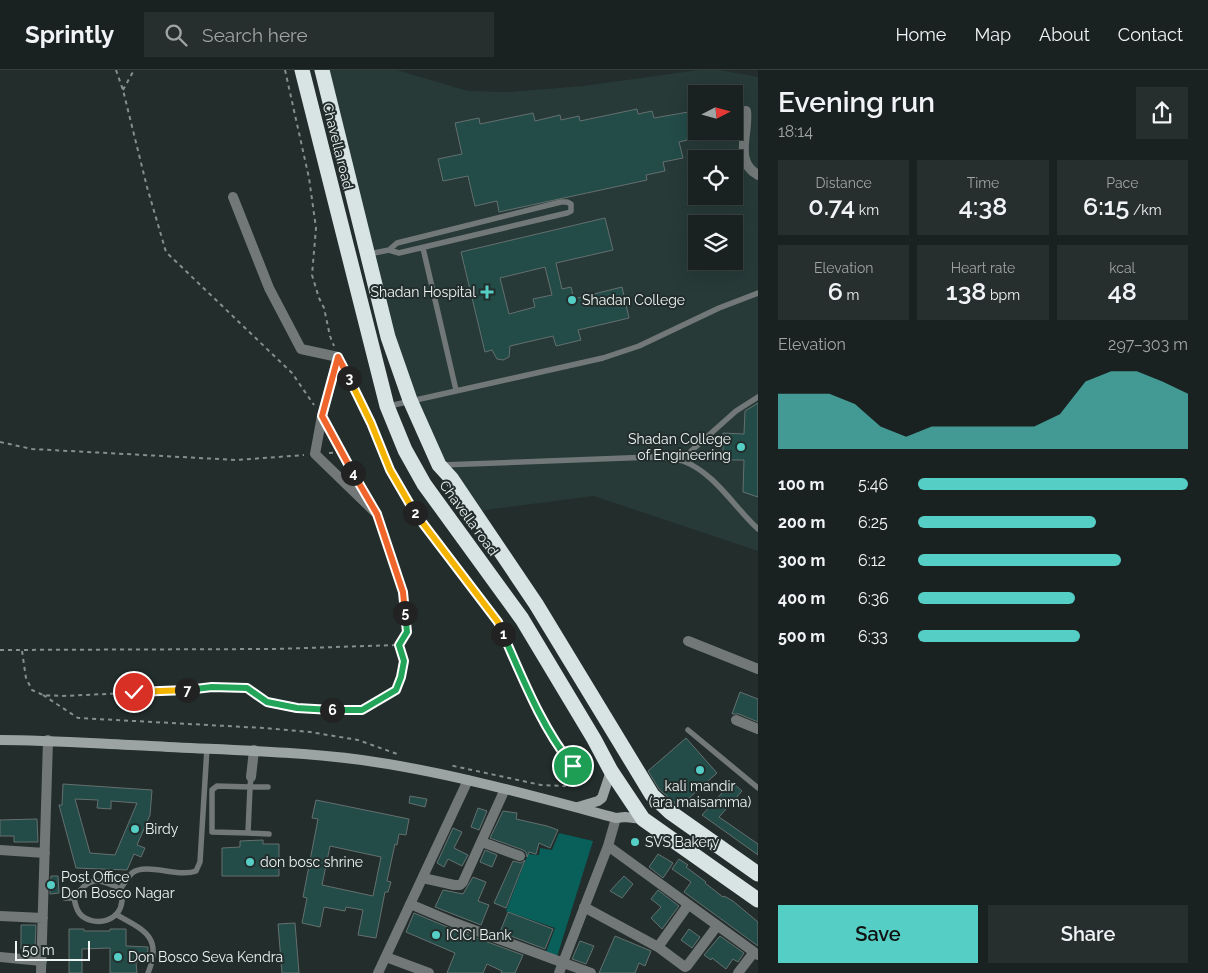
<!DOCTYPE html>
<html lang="en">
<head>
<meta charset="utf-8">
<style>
  body { margin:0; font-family:Raleway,sans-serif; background:#272f2e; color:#f1f3f6; height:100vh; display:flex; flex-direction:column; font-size:19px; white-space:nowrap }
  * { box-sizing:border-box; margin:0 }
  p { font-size:16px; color:#9fa4a5 }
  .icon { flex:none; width:28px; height:28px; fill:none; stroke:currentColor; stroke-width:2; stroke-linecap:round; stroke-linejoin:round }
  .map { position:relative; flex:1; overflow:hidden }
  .sheet { display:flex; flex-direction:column; background:#1a2221; width:450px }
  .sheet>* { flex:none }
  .needle { width:32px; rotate:84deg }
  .fabs { position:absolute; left:688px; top:15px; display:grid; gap:10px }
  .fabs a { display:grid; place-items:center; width:55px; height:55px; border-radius:0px; background:#1a2221; box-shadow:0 5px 20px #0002,0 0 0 1px #383f3f; font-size:25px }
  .scale { position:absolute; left:15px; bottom:12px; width:75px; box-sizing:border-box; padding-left:5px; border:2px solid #edf4f3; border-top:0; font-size:14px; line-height:18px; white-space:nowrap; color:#edf4f3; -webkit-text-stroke:4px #222d2c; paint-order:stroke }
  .pin { position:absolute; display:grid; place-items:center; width:42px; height:42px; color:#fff; margin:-21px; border:2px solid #fff; border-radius:50%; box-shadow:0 1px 5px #0007 }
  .km { position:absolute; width:25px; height:25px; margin:-12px; border-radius:50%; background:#222; color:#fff; font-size:14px; line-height:25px; text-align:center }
  .round { display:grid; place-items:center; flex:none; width:52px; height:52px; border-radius:0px; background:#272f2e }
  .head { display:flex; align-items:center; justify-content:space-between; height:85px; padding:0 20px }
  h1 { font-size:28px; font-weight:600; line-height:38px }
  .figures { display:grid; grid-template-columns:repeat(3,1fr); gap:8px; height:85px; padding:5px 20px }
  .figures div { display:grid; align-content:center; border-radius:0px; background:#272f2e; text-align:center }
  .figures b { font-size:25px; font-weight:600 }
  .figures small { font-size:14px; font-weight:400 }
  .figures p { font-size:14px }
  .chart { height:140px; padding:10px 20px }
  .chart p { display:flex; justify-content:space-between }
  .chart svg { width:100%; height:90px; margin-top:5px; fill:#55cec5; opacity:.7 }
  .primary-button { display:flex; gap:10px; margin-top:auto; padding:10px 20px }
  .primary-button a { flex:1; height:58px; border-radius:0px; background:#55cec5; color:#111; font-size:20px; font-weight:600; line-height:58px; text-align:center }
  .primary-button a+a { background:#272f2e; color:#f1f3f6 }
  ul { padding:0 20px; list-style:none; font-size:16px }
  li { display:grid; grid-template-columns:80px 60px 1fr; align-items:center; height:38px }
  li i { height:12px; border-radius:6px; background:#55cec5 }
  header { display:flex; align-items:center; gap:30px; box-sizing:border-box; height:70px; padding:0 25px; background:#1a2221; border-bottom:1px solid #383f3f }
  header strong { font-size:24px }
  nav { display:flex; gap:28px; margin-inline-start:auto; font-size:18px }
  .search { width:350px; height:45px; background:#272f2e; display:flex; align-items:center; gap:12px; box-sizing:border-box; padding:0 18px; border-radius:0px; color:#9fa4a5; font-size:19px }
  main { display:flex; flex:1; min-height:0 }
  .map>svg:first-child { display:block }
  .built { fill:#273a38; fill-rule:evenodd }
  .green { fill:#095f5a }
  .building { fill:#234b48; stroke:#64706f; fill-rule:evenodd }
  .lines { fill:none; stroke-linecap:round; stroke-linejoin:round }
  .path { stroke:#868f8e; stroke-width:2; stroke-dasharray:4 4; stroke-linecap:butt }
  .lane { stroke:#727877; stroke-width:5.5 }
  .street { stroke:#727877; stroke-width:10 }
  .secondary { stroke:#9ba4a3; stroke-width:10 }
  .highway { stroke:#d7e4e3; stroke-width:15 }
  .split-1-casing { stroke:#fff; stroke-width:10 }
  .split-2-casing { stroke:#fff; stroke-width:10 }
  .split-3-casing { stroke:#fff; stroke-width:10 }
  .split-4-casing { stroke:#fff; stroke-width:10 }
  .split-5-casing { stroke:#fff; stroke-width:10 }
  .split-6-casing { stroke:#fff; stroke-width:10 }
  .split-7-casing { stroke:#fff; stroke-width:10 }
  .split-8-casing { stroke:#fff; stroke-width:10 }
  .split-1 { stroke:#22a559; stroke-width:6 }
  .split-2 { stroke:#f5b400; stroke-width:6 }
  .split-3 { stroke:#f5b400; stroke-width:6 }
  .split-4 { stroke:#f0652b; stroke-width:6 }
  .split-5 { stroke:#f0652b; stroke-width:6 }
  .split-6 { stroke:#22a559; stroke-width:6 }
  .split-7 { stroke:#22a559; stroke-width:6 }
  .split-8 { stroke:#f5b400; stroke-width:6 }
  .poi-dot { fill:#55cec5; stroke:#222d2c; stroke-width:2 }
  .labels { text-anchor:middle; stroke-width:4; stroke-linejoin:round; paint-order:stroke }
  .street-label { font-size:14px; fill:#edf4f3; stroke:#222d2c }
  .poi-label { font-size:14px; fill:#edf4f3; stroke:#222d2c; text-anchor:start }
</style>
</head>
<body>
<header>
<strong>Sprintly</strong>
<div class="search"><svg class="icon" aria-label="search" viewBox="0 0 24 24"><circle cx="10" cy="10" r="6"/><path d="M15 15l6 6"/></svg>Search here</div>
<nav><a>Home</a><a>Map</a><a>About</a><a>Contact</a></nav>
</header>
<main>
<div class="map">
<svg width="758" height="903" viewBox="0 0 758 903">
  <rect width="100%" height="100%" fill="#222d2c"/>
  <path class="built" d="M 327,0 L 397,0 L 468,21 L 509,22 L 583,16 L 699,0 L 720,0 L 758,7 L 758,481 L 594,426 L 478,441 L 440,383 L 422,347 L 392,256 ZM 696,24 L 734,24 L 734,61 L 696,61 ZM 696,89 L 734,89 L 734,126 L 696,126 ZM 696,154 L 734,154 L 734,191 L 696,191 Z"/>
  <path class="green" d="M 559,763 L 593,771 L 557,887 L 546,882 L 555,858 L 506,841 L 528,784 L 539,785 L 540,778 L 552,780 Z"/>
  <path class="building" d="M 637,39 L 638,44 L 652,41 L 654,48 L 694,41 L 696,61 L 713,61 L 713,64 L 679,72 L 683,88 L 663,92 L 665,101 L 646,105 L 647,110 L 499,142 L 497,131 L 475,136 L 468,106 L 443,111 L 438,89 L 462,84 L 455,53 L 479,48 L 480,54 L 533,43 L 535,51 L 560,45 L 561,50 L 579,46 L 580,51 Z
    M 605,148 L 613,180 L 556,193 L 562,219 L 571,217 L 574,229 L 622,217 L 629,248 L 578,260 L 581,270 L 556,276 L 553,266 L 510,276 L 509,287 L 503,290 L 497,289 L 492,280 L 485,282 L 461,182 ZM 545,197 L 552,225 L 533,229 L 535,237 L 509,244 L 500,208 Z
    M 758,333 L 758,427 L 743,422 L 744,390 L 723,390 L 723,363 L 744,364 L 745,341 Z
    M 740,622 L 758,629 L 758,652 L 739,644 L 732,644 Z
    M 686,668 L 717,703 L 679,737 L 659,719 L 648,701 Z
    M 732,712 L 742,721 L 719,747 L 758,774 L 758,785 L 702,745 Z
    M 63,714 L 152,720 L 150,745 L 137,775 L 145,778 L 141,787 L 134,784 L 127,800 L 76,798 L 59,735 L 62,735 ZM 75,729 L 98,730 L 97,738 L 111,739 L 111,731 L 137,733 L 115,785 L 90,783 Z
    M 410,726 L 427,729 L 425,737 L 409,733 Z
    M 316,730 L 409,749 L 406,765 L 399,764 L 397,775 L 395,774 L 387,811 L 391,812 L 388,822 L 385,822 L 376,868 L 358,865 L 363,840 L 346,837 L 345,841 L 324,837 L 320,857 L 302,853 L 307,828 L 303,827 L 318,749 L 312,748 ZM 330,776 L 381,787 L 373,826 L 322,815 Z
    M 478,738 L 487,741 L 479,760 L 471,757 Z
    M 503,741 L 517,743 L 516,749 L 547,756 L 558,760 L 550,778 L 539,773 L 536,784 L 529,782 L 527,787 L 526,782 L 523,780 L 490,768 Z
    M 37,749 L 38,772 L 14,772 L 14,766 L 0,766 L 0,750 Z
    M 453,758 L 462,762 L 454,778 L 468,785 L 462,796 L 448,789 L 444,797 L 437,793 Z
    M 263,770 L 263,774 L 279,774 L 279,806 L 222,806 L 222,778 L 240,777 L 240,771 Z
    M 485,780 L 497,785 L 492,797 L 480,792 Z
    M 658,784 L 673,793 L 663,808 L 649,797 Z
    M 679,789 L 688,795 L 686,797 L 706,812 L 705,813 L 723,827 L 724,826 L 733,831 L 758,852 L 758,876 L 684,822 L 691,812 L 672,799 Z
    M 525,790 L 506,838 L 494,833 L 513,791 L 521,793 Z
    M 51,806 L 58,806 L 59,823 L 50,824 Z
    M 624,806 L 633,814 L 622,828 L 610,821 Z
    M 473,807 L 486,812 L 478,831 L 489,835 L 481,855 L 435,837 L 443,820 L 463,824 Z
    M 658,820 L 679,836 L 662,859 L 651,848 L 661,837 L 651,829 Z
    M 508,842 L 553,859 L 545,879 L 500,862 Z
    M 414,843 L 452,859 L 523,885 L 515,903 L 501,903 L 502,901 L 487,894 L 483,903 L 447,903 L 455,883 L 406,862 Z
    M 295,853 L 299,903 L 282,903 L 278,854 Z
    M 21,855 L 36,855 L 35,880 L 21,879 Z
    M 69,859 L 84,859 L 84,861 L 110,861 L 110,859 L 126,859 L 126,876 L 148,877 L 147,892 L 136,892 L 137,903 L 110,903 L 110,878 L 82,879 L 82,903 L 69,903 Z
    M 689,859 L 700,867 L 692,878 L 681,870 Z
    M 615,866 L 651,881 L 645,896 L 639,893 L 635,903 L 599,903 Z
    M 720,866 L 744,883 L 738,892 L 733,889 L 726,899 L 712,888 L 711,890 L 704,885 Z
    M 580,871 L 594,876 L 586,894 L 572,889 Z"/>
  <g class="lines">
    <path class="path" d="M 116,0 L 123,20 L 147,117 L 166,182 L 292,303 L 314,335
      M 285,0 L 309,108 L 316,158 L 312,205 L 319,228 L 324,238 L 330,266 L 334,276
      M 123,20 L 134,0
      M 345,301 L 371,353 L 390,400 L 410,436 L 498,552 L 547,659 L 564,686 L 573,697 L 573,707 L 565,716 L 541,715 L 449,695
      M 330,360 L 358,411
      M 0,372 L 32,379 L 237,390 L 304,385
      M 329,383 L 342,382
      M 0,580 L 273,579 L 399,575 L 407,562 L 403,522 L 379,453
      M 22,581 L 26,608 L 32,620 L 43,625 L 62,626 L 172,621 L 212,617 L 247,618 L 267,632 L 297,639 L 342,640 L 362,640 L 395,620 L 401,607 L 404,591 L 399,575
      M 43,625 L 78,648 L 264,658 L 310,662 L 358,670 L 400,685"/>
    <path class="lane" d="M 423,178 L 456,320
      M 369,184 L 389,180 L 397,173 L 561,132 L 567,132 L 571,134 L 571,141 L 567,143 L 399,183 L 389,180
      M 389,336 L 603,288 L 639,276 L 719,238 L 758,223
      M 681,390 L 736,341 L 758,327
      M 441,395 L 652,387 C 662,388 674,388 683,391 C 715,403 734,437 758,459
      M 688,660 L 758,718
      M 251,707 L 250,717 L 268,717
      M 217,716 L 250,717 L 248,763 L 212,762 L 212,720 Z
      M 248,763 L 269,764
      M 65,828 L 74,828 C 75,834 77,842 82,846 C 97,857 120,851 122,831 C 122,828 121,823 120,819 C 124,814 128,807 132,803 C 146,792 179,808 196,801 L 200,792 L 207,678
      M 74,828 C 88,807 99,807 120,819
      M 117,845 C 144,860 163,867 148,903"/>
    <path class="street" d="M 746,41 C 749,63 733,91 758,105
      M 233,127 L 269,218 L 301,279 L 338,287 L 322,346 L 315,384 L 377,444
      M 688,571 L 758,599
      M 736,650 L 758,659
      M 251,707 L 254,680
      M 482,772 L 520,786
      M 608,776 L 758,885
      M 0,780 L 45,783
      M 423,808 L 454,815 L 460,815 L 463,812 L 505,719
      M 410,834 L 455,853 L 591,903
      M 584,837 L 658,877 L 685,897 L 687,896 L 717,856
      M 0,846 L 43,848
      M 658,877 L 688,835
      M 0,887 L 42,891
      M 386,887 L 429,903
      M 41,903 L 48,670
      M 378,903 L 468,710
      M 559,903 L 608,776 L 616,748
      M 738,903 L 754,882"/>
    <path class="secondary" d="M 0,670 C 51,670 101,674 151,676 C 221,680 292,681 362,690 C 448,702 533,726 616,748 L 625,747 L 643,749
      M 578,737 L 598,731 L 602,728 L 611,701"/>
    <path class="highway" d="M 302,0 L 387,336 L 405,380 L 424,414 L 522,549 L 594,669 L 611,701 L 643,749 L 758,830
      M 322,0 L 388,267 L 410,330 L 439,395 L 451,408 L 536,534 L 652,725 L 670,742 L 758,804"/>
  </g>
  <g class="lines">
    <defs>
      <path id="split-1" d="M 503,564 C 523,609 542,658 573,696"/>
      <path id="split-2" d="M 415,443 L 498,552 L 503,564"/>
      <path id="split-3" d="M 349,308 L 371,353 L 390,400 L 415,443"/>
      <path id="split-4" d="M 349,308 L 338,287 L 322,346 L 353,403"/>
      <path id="split-5" d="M 353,403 L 377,444 L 403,522 L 405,543"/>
      <path id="split-6" d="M 332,640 L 362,640 L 396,620 L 401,607 L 404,591 L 399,575 L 407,562 L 405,543"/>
      <path id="split-7" d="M 187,620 L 212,617 L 247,618 L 267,632 L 297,638 L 332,640"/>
      <path id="split-8" d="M 134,622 L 187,620"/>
    </defs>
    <use href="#split-1" class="split-1-casing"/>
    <use href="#split-2" class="split-2-casing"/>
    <use href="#split-3" class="split-3-casing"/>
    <use href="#split-4" class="split-4-casing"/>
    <use href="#split-5" class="split-5-casing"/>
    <use href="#split-6" class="split-6-casing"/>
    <use href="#split-7" class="split-7-casing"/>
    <use href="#split-8" class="split-8-casing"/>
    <use href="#split-1" class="split-1"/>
    <use href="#split-2" class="split-2"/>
    <use href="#split-3" class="split-3"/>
    <use href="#split-4" class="split-4"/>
    <use href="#split-5" class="split-5"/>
    <use href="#split-6" class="split-6"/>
    <use href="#split-7" class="split-7"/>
    <use href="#split-8" class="split-8"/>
  </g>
  <g class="poi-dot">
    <path d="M484.5 214.5h5v5h5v5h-5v5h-5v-5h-5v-5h5z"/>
    <circle cx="572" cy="230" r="5"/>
    <circle cx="741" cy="377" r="5"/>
    <circle cx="700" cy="700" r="5"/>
    <circle cx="135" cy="759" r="5"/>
    <circle cx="635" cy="772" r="5"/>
    <circle cx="250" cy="792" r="5"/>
    <circle cx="51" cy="815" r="5"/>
    <circle cx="436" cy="865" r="5"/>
    <circle cx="118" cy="887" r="5"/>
  </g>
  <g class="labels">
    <g class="street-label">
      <text transform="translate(338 76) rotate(76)" y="5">Chavella road</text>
      <text transform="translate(469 448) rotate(54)" y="5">Chavella road</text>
    </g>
    <g class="poi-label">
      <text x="476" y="227" text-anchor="end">Shadan Hospital</text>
      <text x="582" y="235">Shadan College</text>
      <text x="731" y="374" text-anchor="end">Shadan College<tspan x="731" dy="16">of Engineering</tspan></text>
      <text x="700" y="721" text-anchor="middle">kali mandir<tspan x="700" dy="16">(ara maisamma)</tspan></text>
      <text x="145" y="764">Birdy</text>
      <text x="645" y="777">SVS Bakery</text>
      <text x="260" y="797">don bosc shrine</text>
      <text x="61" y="812">Post Office<tspan x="61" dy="16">Don Bosco Nagar</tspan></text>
      <text x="446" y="870">ICICI Bank</text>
      <text x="128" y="892">Don Bosco Seva Kendra</text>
    </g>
  </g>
</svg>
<div class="fabs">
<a><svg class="needle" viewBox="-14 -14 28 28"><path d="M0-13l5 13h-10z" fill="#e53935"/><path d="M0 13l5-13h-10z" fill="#9fa4a5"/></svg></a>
<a><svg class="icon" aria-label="locate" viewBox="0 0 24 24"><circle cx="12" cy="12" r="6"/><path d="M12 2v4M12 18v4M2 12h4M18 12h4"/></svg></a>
<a><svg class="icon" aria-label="layers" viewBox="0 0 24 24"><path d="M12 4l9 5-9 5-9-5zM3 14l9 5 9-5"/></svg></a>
</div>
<div class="scale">50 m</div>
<div class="pin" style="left:573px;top:696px;background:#1e9e55"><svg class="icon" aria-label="arrive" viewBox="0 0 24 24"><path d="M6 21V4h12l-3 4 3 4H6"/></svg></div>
<div class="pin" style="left:134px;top:622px;background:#d93025"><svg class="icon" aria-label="check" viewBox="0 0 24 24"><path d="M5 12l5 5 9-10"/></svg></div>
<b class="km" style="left:503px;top:564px">1</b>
<b class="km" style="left:415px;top:443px">2</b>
<b class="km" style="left:349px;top:308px">3</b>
<b class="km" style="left:353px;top:403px">4</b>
<b class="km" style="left:405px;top:543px">5</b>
<b class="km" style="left:332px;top:640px">6</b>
<b class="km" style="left:187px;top:620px">7</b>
</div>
<section class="sheet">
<div class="head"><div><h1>Evening run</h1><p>18:14</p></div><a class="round"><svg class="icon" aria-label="share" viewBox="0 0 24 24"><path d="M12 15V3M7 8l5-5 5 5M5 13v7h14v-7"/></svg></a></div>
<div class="figures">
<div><p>Distance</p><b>0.74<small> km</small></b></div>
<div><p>Time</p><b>4:38</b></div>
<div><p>Pace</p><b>6:15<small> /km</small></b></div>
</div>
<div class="figures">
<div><p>Elevation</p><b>6<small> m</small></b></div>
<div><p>Heart rate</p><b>138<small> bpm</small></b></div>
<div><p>kcal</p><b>48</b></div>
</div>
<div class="chart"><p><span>Elevation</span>297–303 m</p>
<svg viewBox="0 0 160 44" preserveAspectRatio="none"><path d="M0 44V17L10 17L20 17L30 22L40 33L50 38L60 33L70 33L80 33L90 33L100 33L110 27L120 11L130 6L140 6L150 11L160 17V44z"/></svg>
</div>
<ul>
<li><b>100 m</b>5:46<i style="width:100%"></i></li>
<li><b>200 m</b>6:25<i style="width:66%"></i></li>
<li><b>300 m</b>6:12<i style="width:75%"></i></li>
<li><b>400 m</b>6:36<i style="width:58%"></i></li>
<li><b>500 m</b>6:33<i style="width:60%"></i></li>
</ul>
<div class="primary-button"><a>Save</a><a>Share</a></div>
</section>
</main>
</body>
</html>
